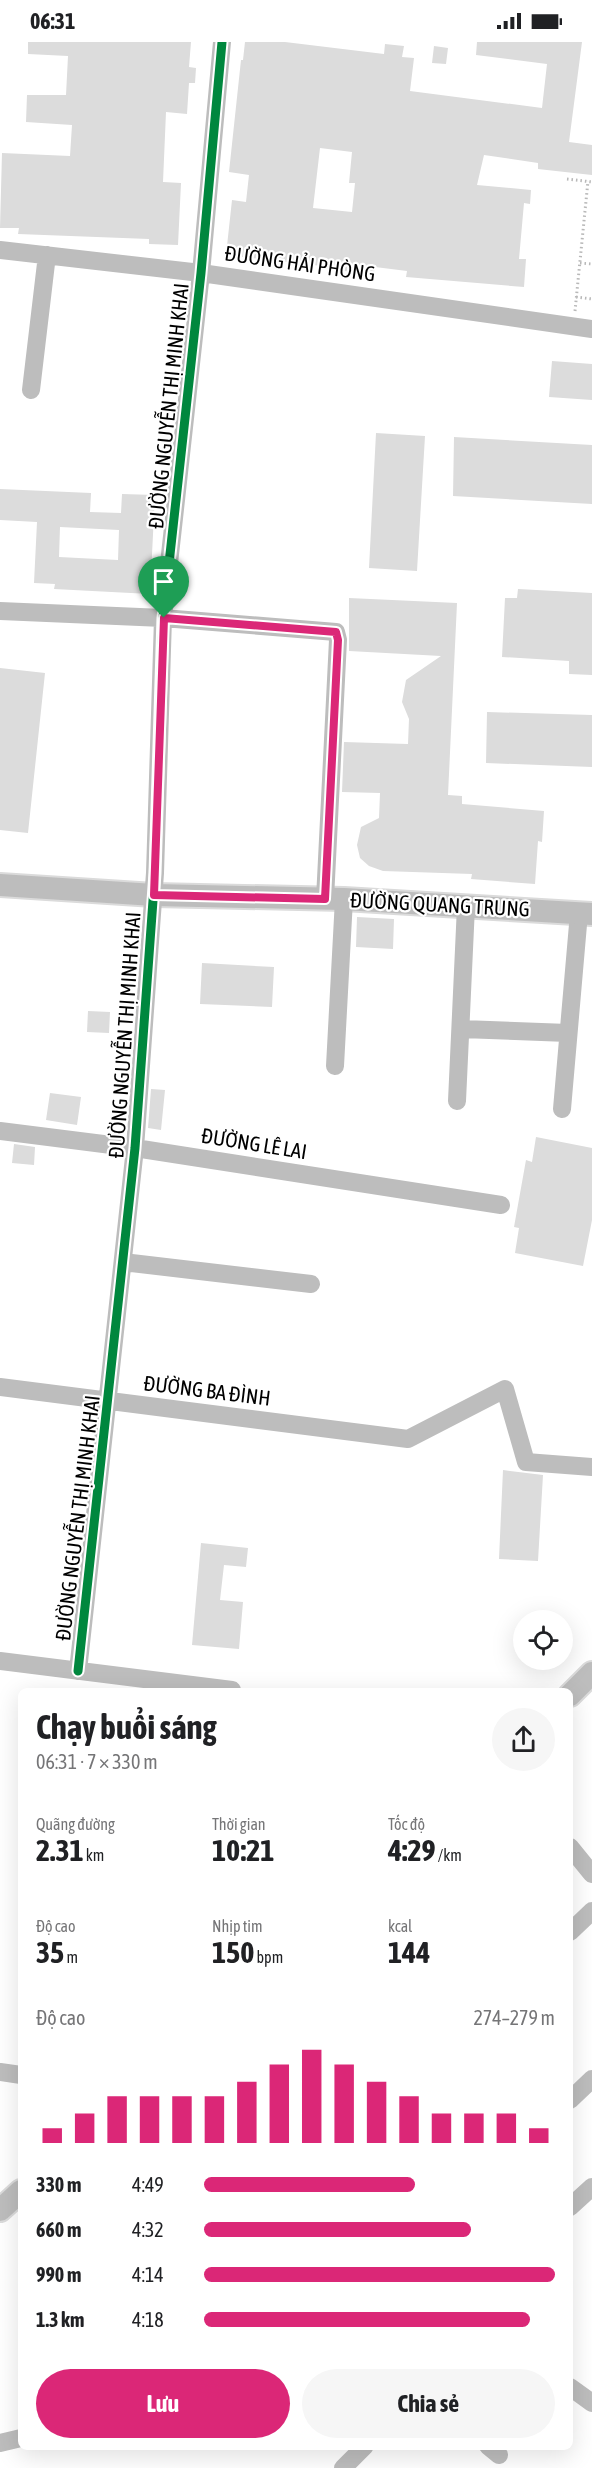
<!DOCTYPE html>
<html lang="vi">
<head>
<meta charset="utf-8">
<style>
  body { margin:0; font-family:"Asap Condensed",sans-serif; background:#f6f6f6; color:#202124; height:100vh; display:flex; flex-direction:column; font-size:22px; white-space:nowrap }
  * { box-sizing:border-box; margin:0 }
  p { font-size:20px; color:#757577 }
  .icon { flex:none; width:33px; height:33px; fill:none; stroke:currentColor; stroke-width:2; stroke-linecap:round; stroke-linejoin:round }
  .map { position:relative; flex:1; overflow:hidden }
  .details { position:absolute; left:18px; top:1646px; width:555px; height:762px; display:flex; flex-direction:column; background:#fff; border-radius:9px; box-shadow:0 6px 24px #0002 }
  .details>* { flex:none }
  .tools { position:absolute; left:513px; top:1568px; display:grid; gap:12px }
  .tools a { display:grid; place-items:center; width:60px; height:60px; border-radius:50%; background:#fff; box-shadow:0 6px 24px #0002; font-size:30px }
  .pin { position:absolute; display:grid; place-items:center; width:51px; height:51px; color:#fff; margin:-62px -26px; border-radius:50% 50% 50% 0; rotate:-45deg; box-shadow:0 0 6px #0007 }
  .pin .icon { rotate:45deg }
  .round { display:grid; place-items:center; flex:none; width:63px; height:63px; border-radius:32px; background:#f6f6f6 }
  .head { display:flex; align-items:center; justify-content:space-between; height:102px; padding:0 18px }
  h1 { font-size:33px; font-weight:700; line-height:45px }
  .stats { display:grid; grid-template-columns:repeat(3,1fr); gap:9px; height:102px; padding:6px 18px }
  .stats div { display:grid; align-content:center }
  .stats b { font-size:30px; font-weight:700 }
  .stats small { font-size:16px; font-weight:400 }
  .stats p { font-size:16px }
  .chart { height:168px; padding:12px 18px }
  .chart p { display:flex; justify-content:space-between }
  .chart svg { width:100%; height:108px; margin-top:6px; stroke:#db2777; stroke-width:6 }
  .primary-button { display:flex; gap:12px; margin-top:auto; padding:12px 18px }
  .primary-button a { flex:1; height:69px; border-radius:36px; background:#db2777; color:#fff; font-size:24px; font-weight:700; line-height:69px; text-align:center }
  .primary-button a+a { background:#f6f6f6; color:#202124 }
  ul { padding:0 18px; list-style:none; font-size:20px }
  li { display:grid; grid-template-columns:96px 72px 1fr; align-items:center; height:45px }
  li i { height:15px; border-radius:8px; background:#db2777 }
  .status { display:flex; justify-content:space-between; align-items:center; height:42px; padding:0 30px; background:#fff; direction:ltr }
  .status svg { height:16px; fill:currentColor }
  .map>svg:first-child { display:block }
  .building { fill:#dcdcdc; fill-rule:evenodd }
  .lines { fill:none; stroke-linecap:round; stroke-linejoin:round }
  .major-casing { stroke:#dbdbdb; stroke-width:26 }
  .path { stroke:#b8b8b8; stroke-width:3; stroke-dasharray:1.5 3; stroke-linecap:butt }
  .minor { stroke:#bdbdbd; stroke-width:18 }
  .major { stroke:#bdbdbd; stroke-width:22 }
  .cycleway-casing { stroke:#fff; stroke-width:13 }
  .cycleway { stroke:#00873e; stroke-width:9 }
  .route-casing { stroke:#fff; stroke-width:12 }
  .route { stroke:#db2777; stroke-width:8 }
  .labels { text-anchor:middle; stroke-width:4.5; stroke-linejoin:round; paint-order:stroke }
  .street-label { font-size:21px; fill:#000; stroke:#fff }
</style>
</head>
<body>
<div class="status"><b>06:31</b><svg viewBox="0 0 49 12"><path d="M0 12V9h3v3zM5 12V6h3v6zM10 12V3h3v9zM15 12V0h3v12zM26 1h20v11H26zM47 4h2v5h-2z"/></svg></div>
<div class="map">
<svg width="592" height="2426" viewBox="0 0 592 2426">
  <rect width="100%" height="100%" fill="#fff"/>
  <path class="building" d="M 28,0 L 191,0 L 189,25 L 196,26 L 195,41 L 189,41 L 187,72 L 166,70 L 163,140 L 181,141 L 178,203 L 149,202 L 149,197 L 18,192 L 19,186 L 0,186 L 2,111 L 70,114 L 72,83 L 26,80 L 27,53 L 66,53 L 68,14 L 28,12 Z
    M 245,0 L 285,0 L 384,12 L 385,2 L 404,4 L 402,15 L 414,16 L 410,49 L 542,66 L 547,22 L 476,13 L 477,0 L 582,0 L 569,100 L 592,103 L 592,133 L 538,127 L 538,121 L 484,113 L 477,143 L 531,148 L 530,162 L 524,161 L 519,217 L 526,217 L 524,245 L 406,235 L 407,229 L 375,225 L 374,231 L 343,229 L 321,226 L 322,224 L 226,213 L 232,158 L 246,160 L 249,133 L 229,130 L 241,18 L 243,18 ZM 320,106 L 352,110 L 349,141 L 355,141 L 352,170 L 313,166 Z
    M 434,4 L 448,6 L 446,22 L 432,21 Z
    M 552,319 L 592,322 L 592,358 L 549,355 Z
    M 376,391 L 425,394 L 417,529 L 369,526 Z
    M 454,395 L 592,403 L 592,462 L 453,454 Z
    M 0,447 L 91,451 L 90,470 L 121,471 L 122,452 L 155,453 L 150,552 L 54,547 L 55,542 L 34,541 L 37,480 L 0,478 ZM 60,485 L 119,488 L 118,518 L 59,515 Z
    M 518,547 L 592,551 L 592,633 L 569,632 L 569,619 L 502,615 L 505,556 L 517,556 Z
    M 349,556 L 457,561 L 448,753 L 462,754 L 462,762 L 544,769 L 542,800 L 538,799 L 535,842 L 471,837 L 472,832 L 383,829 L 369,824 L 360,816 L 357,803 L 361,785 L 379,776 L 380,751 L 342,750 L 344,700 L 408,702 L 409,677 L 402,660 L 406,638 L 441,614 L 349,609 Z
    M 0,626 L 45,631 L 28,791 L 0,788 Z
    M 487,670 L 592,673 L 592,725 L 486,721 Z
    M 357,875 L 394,877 L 393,907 L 356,905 Z
    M 202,921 L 274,925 L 272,965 L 200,962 Z
    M 88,969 L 110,970 L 109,991 L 87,990 Z
    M 151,1047 L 165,1048 L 161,1088 L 148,1086 Z
    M 50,1051 L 81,1055 L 77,1083 L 46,1078 Z
    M 536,1095 L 592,1106 L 592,1178 L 583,1224 L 515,1211 L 519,1186 L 514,1185 L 526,1118 L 532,1120 Z
    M 14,1102 L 35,1105 L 34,1123 L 12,1121 Z
    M 503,1428 L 543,1433 L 538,1519 L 499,1517 Z
    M 201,1501 L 248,1506 L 246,1525 L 224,1523 L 220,1558 L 243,1560 L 239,1607 L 192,1603 Z"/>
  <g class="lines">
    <defs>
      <path id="major" d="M 0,843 L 154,853 L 344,857 L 592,872
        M 570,1653 L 592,1631
        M 0,2168 L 21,2149"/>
    </defs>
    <use href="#major" class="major-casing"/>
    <path class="path" d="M 567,137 L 592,140
      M 580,221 L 592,222
      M 576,255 L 592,257
      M 575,269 L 588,139"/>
    <path class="minor" d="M 0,208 L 201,231 L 592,287
      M 31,348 L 47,213
      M 0,569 L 163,576 L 336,590 L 338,598 L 325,857
      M 462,987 L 568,991
      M 335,1024 L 344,857
      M 457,1059 L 466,864
      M 562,1067 L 579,871
      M 0,1089 L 135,1106 L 501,1163
      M 123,1220 L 311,1242
      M 0,1345 L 408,1397 L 505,1347 L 526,1420 L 592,1425
      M 0,1619 L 232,1648
      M 78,1629 L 135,1106 L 155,831 L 163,576 L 201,231 L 222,0
      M 570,1805 L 592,1832
      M 570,1890 L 592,1869
      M 0,2030 L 21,2033
      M 570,2058 L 592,2037
      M 570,2165 L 592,2145
      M 570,2345 L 592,2361
      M 0,2401 L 21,2396
      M 488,2404 L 499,2413
      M 343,2426 L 365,2404"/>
    <use href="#major" class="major"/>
    <defs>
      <path id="cycleway" d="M 78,1629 L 135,1106 L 155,831 L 163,576 L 201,231 L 222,0"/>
    </defs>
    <use href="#cycleway" class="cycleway-casing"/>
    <use href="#cycleway" class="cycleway"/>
  </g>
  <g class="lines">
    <defs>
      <path id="route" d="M 164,576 L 336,590 L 338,598 L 325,857 L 154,853 Z"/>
    </defs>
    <use href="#route" class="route-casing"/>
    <use href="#route" class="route"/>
  </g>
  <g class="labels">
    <g class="street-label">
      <text transform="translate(300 222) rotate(8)" y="7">ĐƯỜNG HẢI PHÒNG</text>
      <text transform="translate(169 364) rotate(-84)" y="7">ĐƯỜNG NGUYỄN THỊ MINH KHAI</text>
      <text transform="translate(440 863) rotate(3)" y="7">ĐƯỜNG QUANG TRUNG</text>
      <text transform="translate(125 993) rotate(-86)" y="7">ĐƯỜNG NGUYỄN THỊ MINH KHAI</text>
      <text transform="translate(254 1102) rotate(9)" y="7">ĐƯỜNG LÊ LAI</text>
      <text transform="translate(207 1349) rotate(7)" y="7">ĐƯỜNG BA ĐÌNH</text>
      <text transform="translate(78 1476) rotate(-83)" y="7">ĐƯỜNG NGUYỄN THỊ MINH KHAI</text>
    </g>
  </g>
</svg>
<div class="tools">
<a><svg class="icon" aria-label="locate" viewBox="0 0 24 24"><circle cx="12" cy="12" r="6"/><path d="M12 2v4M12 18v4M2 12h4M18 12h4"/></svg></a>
</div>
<div class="pin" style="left:164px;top:576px;background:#1e9e55"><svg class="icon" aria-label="arrive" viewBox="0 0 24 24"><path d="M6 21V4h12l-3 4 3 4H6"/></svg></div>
<section class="details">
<div class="head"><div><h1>Chạy buổi sáng</h1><p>06:31 · 7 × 330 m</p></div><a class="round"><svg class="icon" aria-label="share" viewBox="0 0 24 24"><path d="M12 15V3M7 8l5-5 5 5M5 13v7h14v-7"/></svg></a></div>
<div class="stats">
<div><p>Quãng đường</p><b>2.31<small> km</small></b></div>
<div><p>Thời gian</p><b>10:21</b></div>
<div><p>Tốc độ</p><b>4:29<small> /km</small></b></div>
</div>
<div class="stats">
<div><p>Độ cao</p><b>35<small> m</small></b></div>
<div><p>Nhịp tim</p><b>150<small> bpm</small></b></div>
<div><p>kcal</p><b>144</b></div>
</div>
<div class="chart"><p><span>Độ cao</span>274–279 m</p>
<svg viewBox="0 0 160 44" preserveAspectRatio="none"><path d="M5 44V38M15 44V32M25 44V25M35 44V25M45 44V25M55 44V25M65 44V19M75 44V12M85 44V6M95 44V12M105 44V19M115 44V25M125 44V32M135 44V32M145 44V32M155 44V38"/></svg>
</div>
<ul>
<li><b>330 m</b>4:49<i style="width:60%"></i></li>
<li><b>660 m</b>4:32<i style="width:76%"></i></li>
<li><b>990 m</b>4:14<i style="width:100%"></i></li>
<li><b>1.3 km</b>4:18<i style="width:93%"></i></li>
</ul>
<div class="primary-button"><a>Lưu</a><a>Chia sẻ</a></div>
</section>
</div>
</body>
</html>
